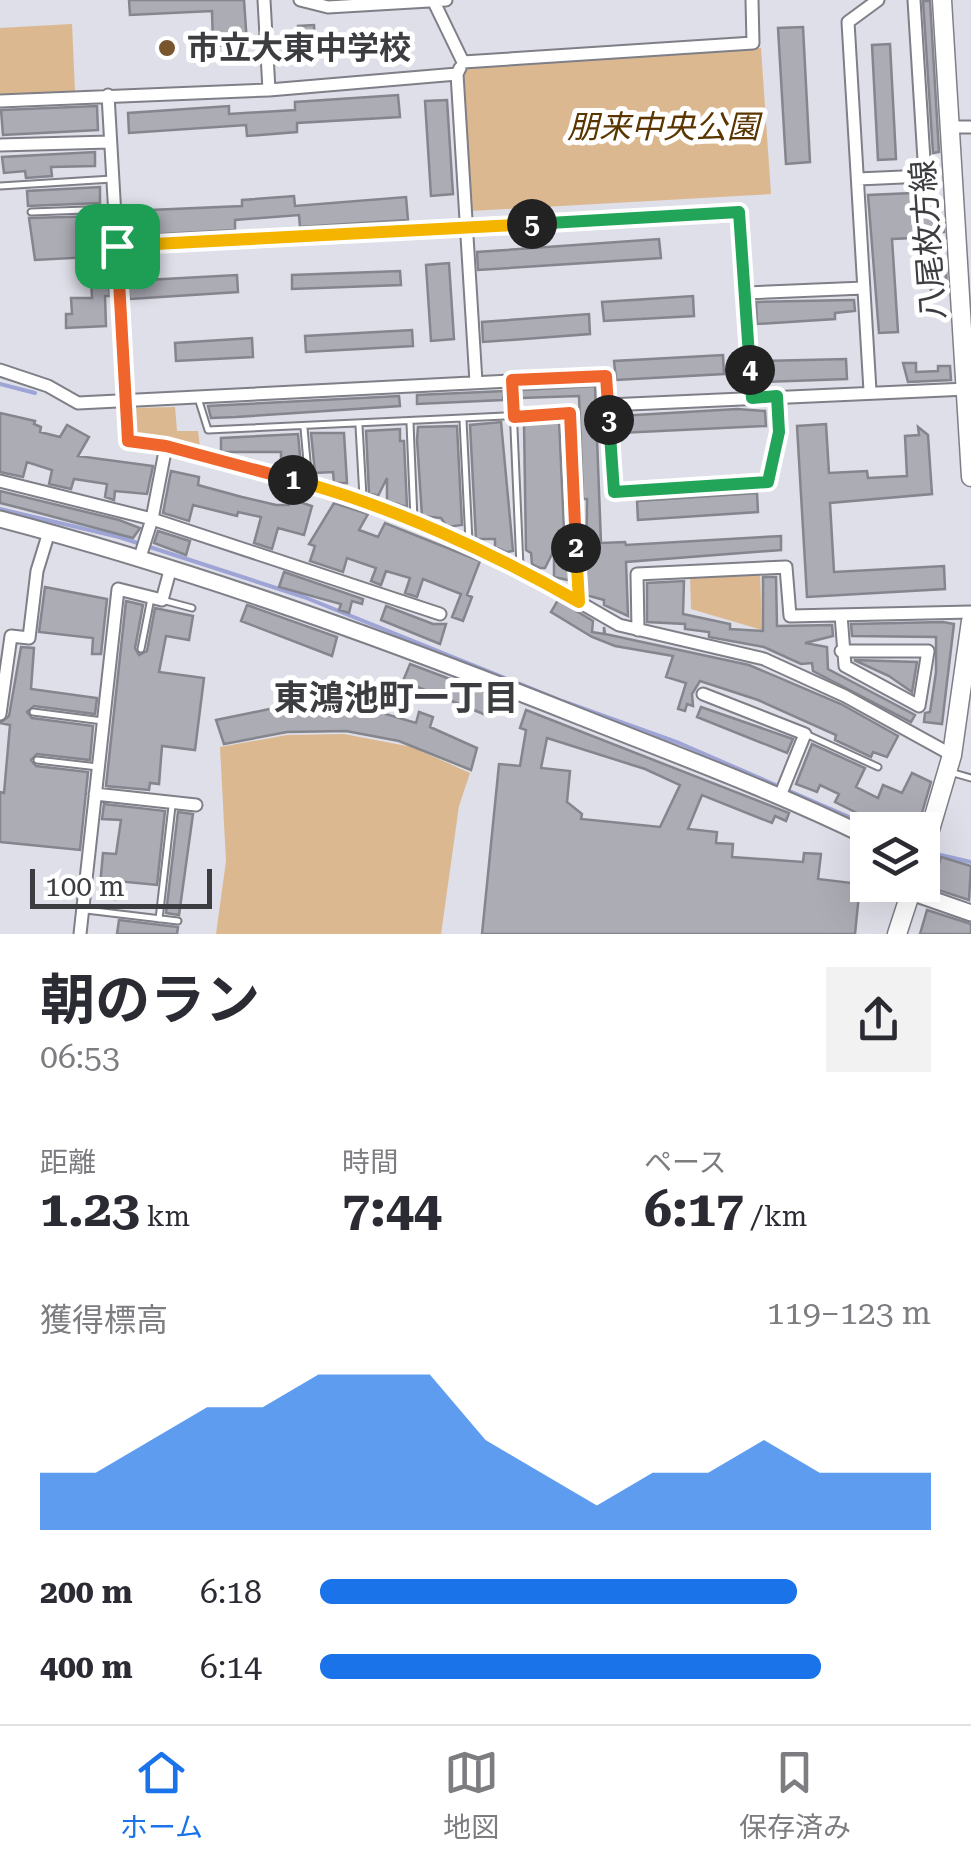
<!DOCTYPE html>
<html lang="ja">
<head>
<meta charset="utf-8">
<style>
  body { margin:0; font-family:"Roboto Serif","Noto Sans JP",serif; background:#f2f2f3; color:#2b2b33; height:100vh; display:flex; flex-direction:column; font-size:38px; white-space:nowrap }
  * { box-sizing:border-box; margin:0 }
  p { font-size:32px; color:#7c7c81 }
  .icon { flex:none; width:55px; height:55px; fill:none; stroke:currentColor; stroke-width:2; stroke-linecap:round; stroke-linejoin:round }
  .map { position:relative; height:934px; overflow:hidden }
  .side { display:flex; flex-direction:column; background:#fff; flex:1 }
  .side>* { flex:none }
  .tools { position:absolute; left:850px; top:812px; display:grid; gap:20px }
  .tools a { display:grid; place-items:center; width:90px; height:90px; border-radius:0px; background:#fff; box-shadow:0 10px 40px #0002; font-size:50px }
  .scale { position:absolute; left:30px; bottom:25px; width:182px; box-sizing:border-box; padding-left:10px; border:5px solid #3c3d40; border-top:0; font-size:28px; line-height:35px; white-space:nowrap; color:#3c3d40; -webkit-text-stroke:8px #fff; paint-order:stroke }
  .pin { position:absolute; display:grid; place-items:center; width:85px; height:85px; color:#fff; margin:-42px; border-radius:20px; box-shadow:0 5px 15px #0006 }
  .km { position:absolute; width:50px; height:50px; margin:-25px; border-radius:50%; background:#222; color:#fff; font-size:28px; line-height:50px; text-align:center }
  .round { display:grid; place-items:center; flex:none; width:105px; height:105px; border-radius:0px; background:#f2f2f3 }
  .head { display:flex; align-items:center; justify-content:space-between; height:170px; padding:0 40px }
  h1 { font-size:55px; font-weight:700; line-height:75px }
  .metrics { display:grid; grid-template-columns:repeat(3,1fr); gap:15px; height:170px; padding:10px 40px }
  .metrics div { display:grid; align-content:center }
  .metrics b { font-size:50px; font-weight:700 }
  .metrics small { font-size:28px; font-weight:400 }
  .metrics p { font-size:28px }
  .chart { height:280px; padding:20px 40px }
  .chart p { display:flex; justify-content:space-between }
  .chart svg { width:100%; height:180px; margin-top:10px; fill:#1a73e8; opacity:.7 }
  ul { padding:0 40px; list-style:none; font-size:32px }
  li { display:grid; grid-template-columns:160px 120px 1fr; align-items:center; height:75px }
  li i { height:25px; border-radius:12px; background:#1a73e8 }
  .tabs { display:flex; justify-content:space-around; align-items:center; height:140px; border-top:2px solid #e1e1e2; background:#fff; font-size:28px; color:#7c7c81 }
  .tabs a { display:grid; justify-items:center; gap:5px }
  .tabs .on { color:#1a73e8 }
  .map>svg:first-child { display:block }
  .green { fill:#dcb890 }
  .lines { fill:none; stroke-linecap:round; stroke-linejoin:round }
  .stream { stroke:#9ea4d5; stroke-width:4 }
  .building { fill:#abacb4; stroke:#84858d; stroke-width:2.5; fill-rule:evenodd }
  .lane-casing { stroke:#7e7f87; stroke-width:9 }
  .street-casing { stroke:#7e7f87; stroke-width:15 }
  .secondary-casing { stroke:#7e7f87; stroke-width:19 }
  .primary-casing { stroke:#7e7f87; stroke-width:21 }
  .lane { stroke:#fff; stroke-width:5 }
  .street { stroke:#fff; stroke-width:11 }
  .secondary { stroke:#fff; stroke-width:15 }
  .primary { stroke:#fff; stroke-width:18 }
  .split-1-casing { stroke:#fff; stroke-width:20 }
  .split-2-casing { stroke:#fff; stroke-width:20 }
  .split-3-casing { stroke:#fff; stroke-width:20 }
  .split-4-casing { stroke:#fff; stroke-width:20 }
  .split-5-casing { stroke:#fff; stroke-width:20 }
  .split-6-casing { stroke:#fff; stroke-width:20 }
  .split-1 { stroke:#f0652b; stroke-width:12 }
  .split-2 { stroke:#f5b400; stroke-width:12 }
  .split-3 { stroke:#f0652b; stroke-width:12 }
  .split-4 { stroke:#22a559; stroke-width:12 }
  .split-5 { stroke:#22a559; stroke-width:12 }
  .split-6 { stroke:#f5b400; stroke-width:12 }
  .poi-dot { fill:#79562e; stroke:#fff; stroke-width:4 }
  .labels { text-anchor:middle; stroke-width:10; stroke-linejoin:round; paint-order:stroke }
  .poi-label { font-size:32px; font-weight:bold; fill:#3c3d40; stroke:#fff; text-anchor:start }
  .park-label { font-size:32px; font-style:italic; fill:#5a3500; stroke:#fff }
  .street-label { font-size:32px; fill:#3c3d40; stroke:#fff }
  .neighbourhood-label { font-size:35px; font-weight:bold; fill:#3c3d40; stroke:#fff }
</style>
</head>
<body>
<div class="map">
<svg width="971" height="934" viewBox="0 0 971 934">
  <rect width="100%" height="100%" fill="#dedfe8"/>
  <path class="green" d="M 72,24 L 75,91 L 0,95 L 0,28 Z
    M 761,48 L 771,194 L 471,211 L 463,72 L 467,65 Z
    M 175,407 L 177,431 L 198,431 L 200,447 L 134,434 L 131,408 Z
    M 760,572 L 762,630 L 691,609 L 690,575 Z
    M 344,734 L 412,747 L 470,773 L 459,806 L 441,934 L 216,934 L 226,861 L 220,747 L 287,735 Z"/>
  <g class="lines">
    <path class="stream" d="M 0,384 L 35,393
      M 0,509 L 119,537 L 304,597 L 562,701 L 679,743 L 879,830
      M 932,853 L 971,862"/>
  </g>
  <path class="building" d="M 129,0 L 244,0 L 247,44 L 213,46 L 212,11 L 130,15 Z
    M 923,1 L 930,1 L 939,152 L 933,153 Z
    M 314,25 L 315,46 L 287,50 L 287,34 L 298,34 L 298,26 Z
    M 803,27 L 810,162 L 786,164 L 778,28 Z
    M 890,44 L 896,159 L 878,160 L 872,45 Z
    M 398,95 L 400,117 L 297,123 L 297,132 L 247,136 L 246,125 L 129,133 L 128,113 L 229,106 L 229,114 L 295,110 L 295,102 Z
    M 447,100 L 453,194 L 431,196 L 425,101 Z
    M 97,106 L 98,130 L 3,135 L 1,110 Z
    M 95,152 L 95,166 L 51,167 L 52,176 L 26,178 L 25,171 L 4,173 L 2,157 Z
    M 928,185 L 930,217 L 943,218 L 944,232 L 936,233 L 937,250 L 914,251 L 914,238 L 892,239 L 898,332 L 879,333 L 868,195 L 913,193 L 913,186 Z
    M 100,187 L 100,203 L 28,206 L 27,191 Z
    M 294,196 L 295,206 L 406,197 L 408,220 L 300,227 L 299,215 L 235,220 L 235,230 L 128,236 L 127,211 L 242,206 L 242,200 Z
    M 102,216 L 110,296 L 105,296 L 106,326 L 66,328 L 66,314 L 72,314 L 71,298 L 92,298 L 90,257 L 35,260 L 29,218 Z
    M 659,239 L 661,258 L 478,270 L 477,252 Z
    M 449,263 L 454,339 L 431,341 L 426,265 Z
    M 946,265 L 947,294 L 931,294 L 930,266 Z
    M 400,271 L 401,285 L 292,289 L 292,275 Z
    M 237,275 L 238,292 L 130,299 L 129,295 L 128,281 Z
    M 693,296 L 694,316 L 604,321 L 602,302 Z
    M 850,300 L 854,300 L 855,311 L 835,313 L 835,319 L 757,324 L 756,302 Z
    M 589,314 L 590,334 L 483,342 L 482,322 Z
    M 412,330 L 413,346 L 306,352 L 305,336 Z
    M 252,338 L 253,357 L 176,361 L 175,343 Z
    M 723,355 L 724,374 L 616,380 L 614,361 Z
    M 846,359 L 847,379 L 763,382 L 762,361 Z
    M 903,363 L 916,363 L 916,372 L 938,371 L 938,366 L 950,366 L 951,380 L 908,382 Z
    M 595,386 L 601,543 L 625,542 L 626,545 L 781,536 L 781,550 L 626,562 L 628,616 L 604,605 L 604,600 L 586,595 L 587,499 L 583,499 L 579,396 L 521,398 L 521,390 Z
    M 504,391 L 503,400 L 417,404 L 417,395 Z
    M 399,396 L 400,406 L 236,417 L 211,418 L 208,406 Z
    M 737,409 L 765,411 L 766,426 L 620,433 L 619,416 Z
    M 0,413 L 35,421 L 34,424 L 41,427 L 40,432 L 60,437 L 67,425 L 89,437 L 78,456 L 153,466 L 147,494 L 115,491 L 114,500 L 105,497 L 107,484 L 74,479 L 71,489 L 49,484 L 52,470 L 27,462 L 23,477 L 0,472 Z
    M 559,420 L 564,529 L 567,570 L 571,570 L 572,581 L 554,577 L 554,550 L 545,568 L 540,568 L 532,564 L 531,553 L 526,550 L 524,423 Z
    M 501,422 L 513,551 L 506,552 L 495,547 L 495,539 L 476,539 L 470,425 Z
    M 826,424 L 829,473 L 867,471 L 868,478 L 907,476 L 905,436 L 919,435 L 918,427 L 928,435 L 932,494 L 830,503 L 834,572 L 944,566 L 945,589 L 807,597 L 797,426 Z
    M 457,426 L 462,525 L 447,527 L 441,518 L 422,516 L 417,440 L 418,427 Z
    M 400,429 L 400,441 L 404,441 L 407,507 L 387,501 L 387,478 L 378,496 L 369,493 L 366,431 Z
    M 311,433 L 344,433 L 347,483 L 334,483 L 333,472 L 315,473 Z
    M 298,434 L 301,466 L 281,467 L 281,452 L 221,452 L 221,438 Z
    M 171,471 L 199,477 L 198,485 L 242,497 L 276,505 L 289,505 L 290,499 L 312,506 L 304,535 L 278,528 L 272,549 L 254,543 L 261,517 L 238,512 L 237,516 L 193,505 L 189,521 L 163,513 Z
    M 0,491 L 119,520 L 140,528 L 133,538 L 24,509 L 0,503 Z
    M 757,493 L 758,512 L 638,520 L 637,501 Z
    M 334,503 L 368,514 L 359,530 L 378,537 L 385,523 L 480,561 L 467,595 L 472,597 L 463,621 L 452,617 L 461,594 L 423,579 L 417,597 L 405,593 L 410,578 L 386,571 L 381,585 L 371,581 L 376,568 L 347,558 L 343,572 L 310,561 L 315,546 L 309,544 Z
    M 158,531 L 190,541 L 186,555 L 154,543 Z
    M 284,572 L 363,599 L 362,604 L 352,601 L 349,613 L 339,610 L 341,604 L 279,587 Z
    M 763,577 L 776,577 L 777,626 L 832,625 L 833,636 L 805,643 L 827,647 L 828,669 L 915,715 L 911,722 L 813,671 L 812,663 L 801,664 L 764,647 L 709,637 L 709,632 L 685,629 L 685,624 L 647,622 L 647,583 L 684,581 L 683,614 L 730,624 L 730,629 L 763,631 Z
    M 45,587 L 107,599 L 101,654 L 92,654 L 93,638 L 39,632 Z
    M 558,600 L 593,621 L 592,632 L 604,634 L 604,627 L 605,634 L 749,665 L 841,704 L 898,736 L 887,757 L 873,752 L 871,757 L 835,740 L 836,735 L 758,700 L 700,681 L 692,694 L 693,706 L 687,704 L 685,711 L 678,709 L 686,683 L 666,677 L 673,656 L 615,646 L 592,637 L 551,612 Z
    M 126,601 L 143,605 L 135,648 L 139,655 L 147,651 L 155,608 L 193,616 L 189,640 L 166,636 L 159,672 L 204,678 L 195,750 L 162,746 L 159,784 L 150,783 L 149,790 L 106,786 Z
    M 247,605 L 337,637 L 332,656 L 241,621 Z
    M 386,606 L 433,624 L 446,624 L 440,644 L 381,620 Z
    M 943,622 L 954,624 L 942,724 L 924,722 L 925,713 L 930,712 L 936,672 L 936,637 L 852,636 L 851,624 Z
    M 21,647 L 34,648 L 31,689 L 97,698 L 95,714 L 34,706 L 27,712 L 32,718 L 93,726 L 90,760 L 37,754 L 31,760 L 36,766 L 88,772 L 80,850 L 0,842 L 0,792 L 4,793 L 10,725 L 0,723 L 9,716 Z
    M 854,660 L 917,662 L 912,692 L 889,676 Z
    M 410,664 L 498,697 L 493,709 L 489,707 L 486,715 L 403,681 Z
    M 330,695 L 385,700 L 382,713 L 416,723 L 419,712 L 433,717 L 430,727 L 477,748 L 471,770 L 399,741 L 346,731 L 287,732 L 224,744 L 216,720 L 279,707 L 277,697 L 292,696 L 292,706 L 329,707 Z
    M 701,707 L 793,739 L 787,753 L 697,717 Z
    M 526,710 L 789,813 L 786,821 L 775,816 L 772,823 L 702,795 L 688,829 L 717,832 L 716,843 L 733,844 L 732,857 L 803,862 L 804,853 L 821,854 L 818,879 L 860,884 L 855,934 L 482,934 L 499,764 L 520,766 L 526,730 L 520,728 ZM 547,738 L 645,769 L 680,785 L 660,827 L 581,819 L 582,814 L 567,802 L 570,771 L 541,768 Z
    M 812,744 L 865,768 L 856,787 L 878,798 L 883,785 L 902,793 L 912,773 L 931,782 L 917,830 L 891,830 L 835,802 L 839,794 L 820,785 L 817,792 L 796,784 Z
    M 104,804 L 165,811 L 157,885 L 117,881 L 115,899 L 99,897 L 103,853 L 116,854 L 121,820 L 102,819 Z
    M 178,812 L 193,814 L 179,915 L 166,913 Z
    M 941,857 L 971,866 L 969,900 L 932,888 Z
    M 927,910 L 971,924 L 971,934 L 920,934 Z
    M 119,920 L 178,927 L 177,934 L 117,934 Z"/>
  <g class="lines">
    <defs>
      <path id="lane" d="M 0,186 L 112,179
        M 31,212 L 113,209
        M 512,383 L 520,567
        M 198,398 L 208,430 L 570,413 L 579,598
        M 463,420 L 469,542
        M 410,423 L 414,520
        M 359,426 L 363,497
        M 304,428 L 309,484
        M 162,600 L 192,608
        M 141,649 L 151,598
        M 33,712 L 103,721
        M 808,735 L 878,767
        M 37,760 L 98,767
        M 950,772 L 971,778
        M 86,910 L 178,921
        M 159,919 L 172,806"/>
      <path id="street" d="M 264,0 L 269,90
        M 300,0 L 328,7 L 446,0
        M 433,0 L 463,62
        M 463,62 L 753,43 L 752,0
        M 460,68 L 457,74 L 476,382
        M 108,95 L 128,441 L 166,446 L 152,519 L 140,557
        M 0,101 L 269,90 L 457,74
        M 951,127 L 971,127
        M 0,145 L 109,142
        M 858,179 L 925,176 L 914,0
        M 117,246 L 739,213 L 751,398
        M 746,293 L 864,288
        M 0,370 L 48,386 L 78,403 L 606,376 L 608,405 L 967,389
        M 870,391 L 848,22 L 878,0
        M 608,405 L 614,492 L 768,482 L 779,432 L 777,397
        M 166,446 L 363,501 L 520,568 L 619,625 L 764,659 L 845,696 L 952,755
        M 0,481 L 152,519 L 440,614
        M 841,615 L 845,666 L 919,706 L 928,651 L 841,651
        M 638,630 L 637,574 L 786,567 L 790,616 L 971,612
        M 703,694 L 805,734 L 780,796
        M 0,714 L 11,636 L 29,638 L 37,571 L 49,532
        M 95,794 L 196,805
        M 80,934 L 118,589 L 162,600 L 171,567"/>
      <path id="secondary" d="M 0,519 C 198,571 390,641 581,717 C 677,755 774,791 868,837
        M 911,892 L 971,913"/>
      <path id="primary" d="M 942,0 L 971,477
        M 922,857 L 952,755 L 971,621
        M 897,934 L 913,885"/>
    </defs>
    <use href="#lane" class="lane-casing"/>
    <use href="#street" class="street-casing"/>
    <use href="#secondary" class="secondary-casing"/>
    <use href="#primary" class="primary-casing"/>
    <use href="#lane" class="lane"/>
    <use href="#street" class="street"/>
    <use href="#secondary" class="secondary"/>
    <use href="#primary" class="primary"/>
  </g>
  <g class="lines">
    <defs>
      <path id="split-1" d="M 117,246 L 128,441 L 166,446 L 293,480"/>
      <path id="split-2" d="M 293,480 C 388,504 495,554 579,602 L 576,548"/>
      <path id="split-3" d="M 576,548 L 570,413 L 514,417 L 512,380 L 606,376 L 609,420"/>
      <path id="split-4" d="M 609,420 L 614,492 L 768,482 L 779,432 L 777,396 L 752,398 L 750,370"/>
      <path id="split-5" d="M 532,224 L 739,212 L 750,370"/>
      <path id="split-6" d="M 117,246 L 532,224"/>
    </defs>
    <use href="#split-1" class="split-1-casing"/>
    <use href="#split-2" class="split-2-casing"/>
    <use href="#split-3" class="split-3-casing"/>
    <use href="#split-4" class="split-4-casing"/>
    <use href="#split-5" class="split-5-casing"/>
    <use href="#split-6" class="split-6-casing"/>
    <use href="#split-1" class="split-1"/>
    <use href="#split-2" class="split-2"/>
    <use href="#split-3" class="split-3"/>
    <use href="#split-4" class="split-4"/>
    <use href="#split-5" class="split-5"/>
    <use href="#split-6" class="split-6"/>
  </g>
  <circle class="poi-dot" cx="167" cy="48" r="10"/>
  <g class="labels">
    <g class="poi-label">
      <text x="187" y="59">市立大東中学校</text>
    </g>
    <g class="park-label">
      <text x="663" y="138">朋来中央公園</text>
    </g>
    <g class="street-label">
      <text transform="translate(928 240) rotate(-94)" y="11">八尾枚方線</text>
    </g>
    <g class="neighbourhood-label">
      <text x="396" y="710">東鴻池町一丁目</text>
    </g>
  </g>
</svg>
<div class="tools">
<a><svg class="icon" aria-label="layers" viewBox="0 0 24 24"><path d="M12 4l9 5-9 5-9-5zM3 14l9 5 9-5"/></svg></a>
</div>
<div class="scale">100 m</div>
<div class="pin" style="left:117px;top:246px;background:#1e9e55"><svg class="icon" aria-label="arrive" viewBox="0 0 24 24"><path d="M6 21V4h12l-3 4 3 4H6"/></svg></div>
<b class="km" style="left:293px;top:480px">1</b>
<b class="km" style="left:576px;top:548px">2</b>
<b class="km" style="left:609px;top:420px">3</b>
<b class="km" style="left:750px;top:370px">4</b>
<b class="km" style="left:532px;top:224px">5</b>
</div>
<section class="side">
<div class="head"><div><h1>朝のラン</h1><p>06:53</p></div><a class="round"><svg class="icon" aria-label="share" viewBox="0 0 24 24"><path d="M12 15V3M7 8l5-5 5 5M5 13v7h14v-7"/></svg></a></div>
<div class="metrics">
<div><p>距離</p><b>1.23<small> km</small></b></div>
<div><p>時間</p><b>7:44</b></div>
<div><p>ペース</p><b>6:17<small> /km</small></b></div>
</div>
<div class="chart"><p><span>獲得標高</span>119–123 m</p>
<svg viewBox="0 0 160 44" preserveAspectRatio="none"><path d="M0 44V30L10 30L20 22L30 14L40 14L50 6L60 6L70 6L80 22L90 30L100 38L110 30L120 30L130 22L140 30L150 30L160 30V44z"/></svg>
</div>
<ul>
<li><b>200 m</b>6:18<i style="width:78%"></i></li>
<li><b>400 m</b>6:14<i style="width:82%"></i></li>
</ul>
</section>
<nav class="tabs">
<a class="on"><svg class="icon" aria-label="home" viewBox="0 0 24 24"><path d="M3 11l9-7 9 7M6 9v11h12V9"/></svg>ホーム</a>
<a><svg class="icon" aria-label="map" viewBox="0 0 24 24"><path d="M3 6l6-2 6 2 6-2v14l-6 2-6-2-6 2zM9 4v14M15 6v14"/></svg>地図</a>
<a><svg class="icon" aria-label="saved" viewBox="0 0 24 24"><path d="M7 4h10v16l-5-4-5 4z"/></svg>保存済み</a>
</nav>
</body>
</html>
